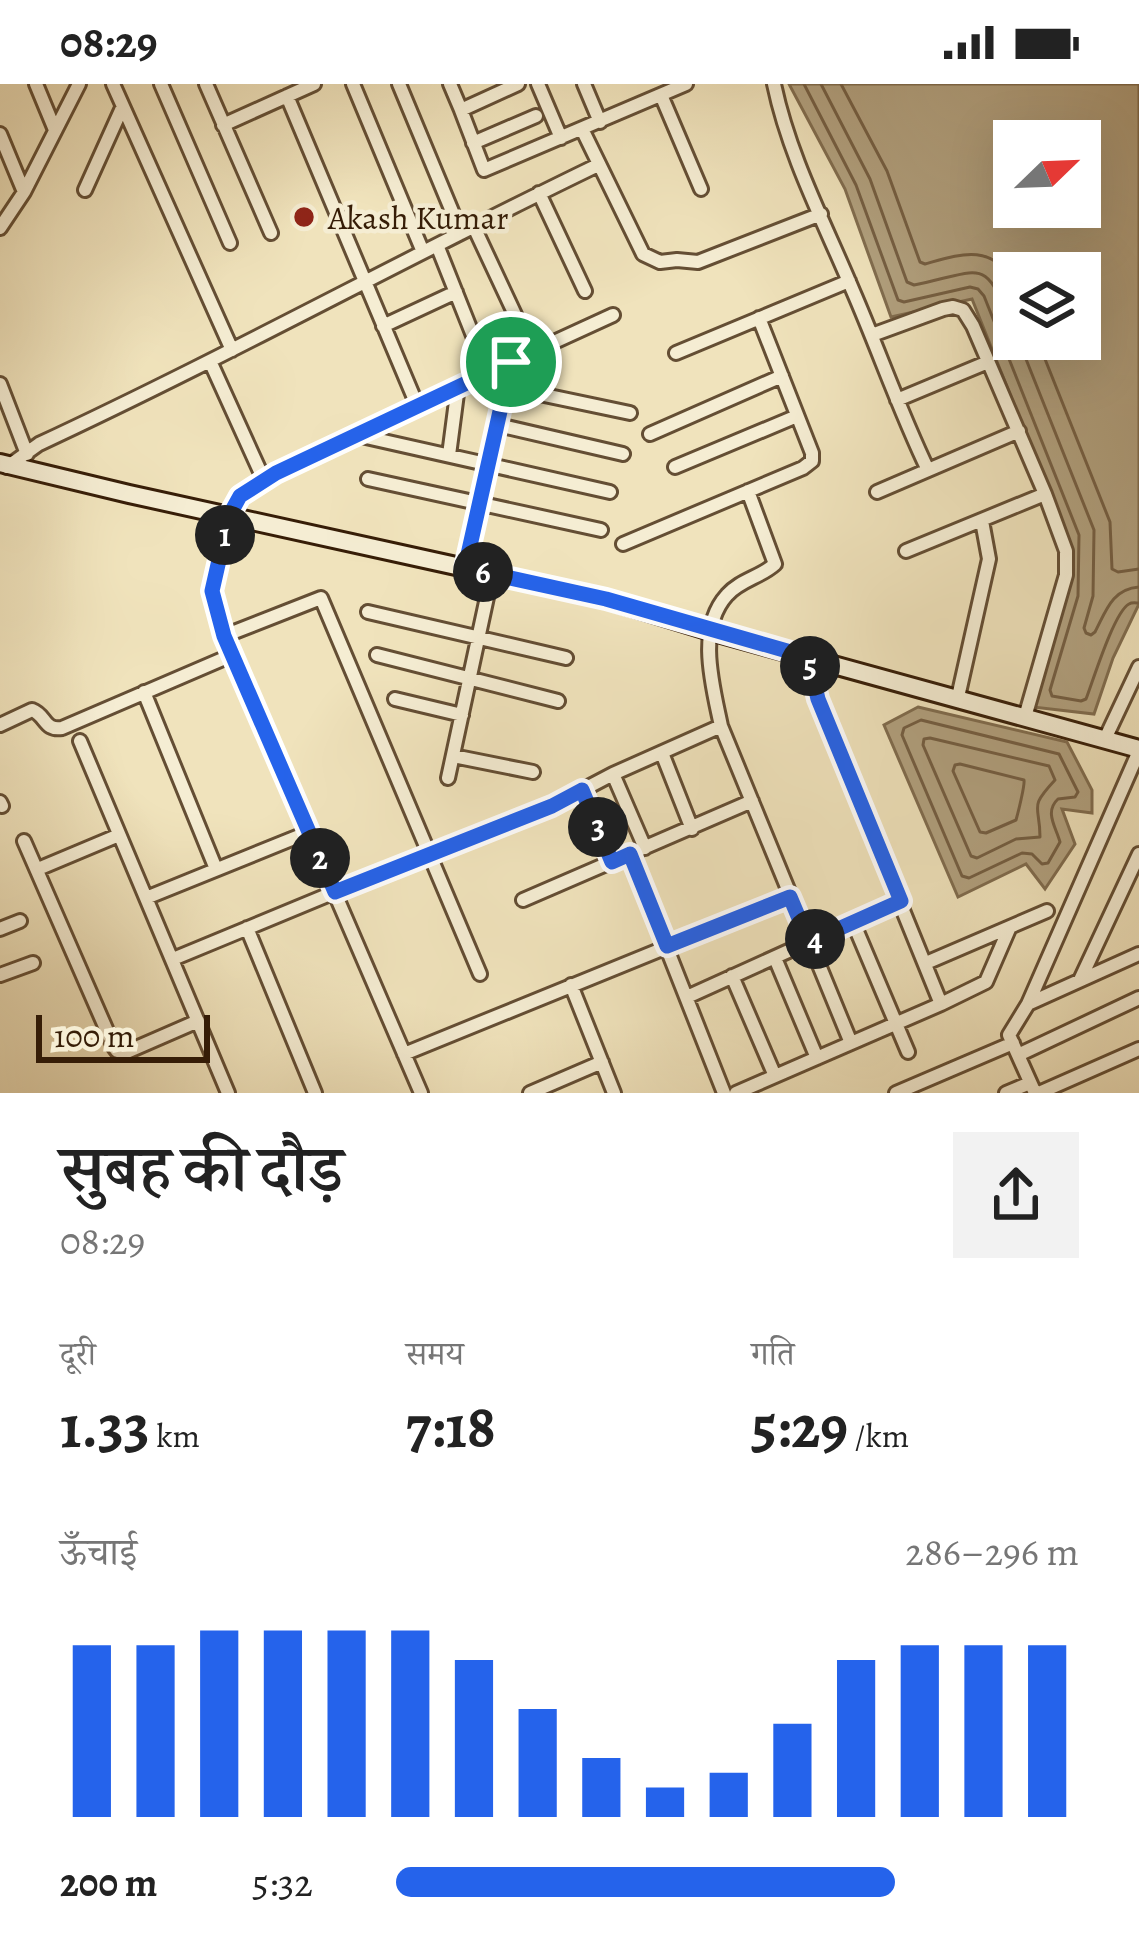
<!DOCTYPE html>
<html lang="hi">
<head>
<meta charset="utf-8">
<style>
  body { margin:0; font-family:Alegreya,"Noto Serif Devanagari",serif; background:#f2f2f2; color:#222; height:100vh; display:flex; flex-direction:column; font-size:45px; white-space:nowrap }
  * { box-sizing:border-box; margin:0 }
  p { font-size:39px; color:#767676 }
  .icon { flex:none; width:66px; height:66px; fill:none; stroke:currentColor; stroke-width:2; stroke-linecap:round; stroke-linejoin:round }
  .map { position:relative; height:1009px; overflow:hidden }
  .side { display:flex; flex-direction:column; background:#fff; flex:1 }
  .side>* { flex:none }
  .needle { width:78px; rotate:67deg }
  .buttons { position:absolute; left:993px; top:36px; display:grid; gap:24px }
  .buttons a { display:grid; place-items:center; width:108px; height:108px; border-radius:0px; background:#fff; box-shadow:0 12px 48px #0002; font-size:60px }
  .scale { position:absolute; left:36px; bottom:30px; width:174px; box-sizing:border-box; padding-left:12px; border:6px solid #361d07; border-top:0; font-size:33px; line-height:42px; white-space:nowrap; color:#361d07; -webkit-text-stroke:9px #f5edd3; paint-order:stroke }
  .pin { position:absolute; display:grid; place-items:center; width:102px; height:102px; color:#fff; margin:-51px; border:6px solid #fff; border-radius:50%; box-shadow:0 3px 12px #0007 }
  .km { position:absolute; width:60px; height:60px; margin:-30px; border-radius:50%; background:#222; color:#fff; font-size:33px; line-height:60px; text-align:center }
  .round { display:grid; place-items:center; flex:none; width:126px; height:126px; border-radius:0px; background:#f2f2f2 }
  .headline { display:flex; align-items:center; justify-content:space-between; height:204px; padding:0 60px }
  h1 { font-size:66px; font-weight:600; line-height:90px }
  .stats { display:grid; grid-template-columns:repeat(3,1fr); gap:18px; height:204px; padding:12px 60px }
  .stats div { display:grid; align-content:center }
  .stats b { font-size:60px; font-weight:600 }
  .stats small { font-size:33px; font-weight:400 }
  .stats p { font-size:33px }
  .chart { height:336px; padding:24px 60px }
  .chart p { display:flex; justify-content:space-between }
  .chart svg { width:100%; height:216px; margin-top:12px; stroke:#2563eb; stroke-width:6 }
  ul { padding:0 60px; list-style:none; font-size:39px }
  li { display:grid; grid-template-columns:192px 144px 1fr; align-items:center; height:90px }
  li i { height:30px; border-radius:15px; background:#2563eb }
  .status { display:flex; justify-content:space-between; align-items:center; height:84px; padding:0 60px; background:#fff; direction:ltr }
  .status svg { height:33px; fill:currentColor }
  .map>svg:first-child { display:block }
  .water { fill:#b1a07e; stroke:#806c4e; stroke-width:3; fill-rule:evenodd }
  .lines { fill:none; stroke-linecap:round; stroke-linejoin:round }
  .shore { stroke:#745e42; stroke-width:3 }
  .street-casing { stroke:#644e34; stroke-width:18 }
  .secondary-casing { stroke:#361d07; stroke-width:22 }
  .street { stroke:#f5edd3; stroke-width:12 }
  .secondary { stroke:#f5edd3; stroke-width:16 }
  .route-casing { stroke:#fff; stroke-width:24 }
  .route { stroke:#2563eb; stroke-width:15 }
  .poi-dot { fill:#8f2418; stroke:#f5edd3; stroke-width:4.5 }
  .labels { text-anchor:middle; stroke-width:9; stroke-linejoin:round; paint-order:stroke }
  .poi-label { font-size:33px; fill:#361d07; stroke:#f5edd3; text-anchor:start }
</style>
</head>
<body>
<div class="status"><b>08:29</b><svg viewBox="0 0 49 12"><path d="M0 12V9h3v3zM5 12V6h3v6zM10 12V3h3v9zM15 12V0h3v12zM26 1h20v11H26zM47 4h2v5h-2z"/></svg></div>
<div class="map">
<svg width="1139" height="1009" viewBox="0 0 1139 1009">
  <rect width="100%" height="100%" fill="#f0e3bc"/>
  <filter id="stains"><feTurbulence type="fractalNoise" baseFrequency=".00167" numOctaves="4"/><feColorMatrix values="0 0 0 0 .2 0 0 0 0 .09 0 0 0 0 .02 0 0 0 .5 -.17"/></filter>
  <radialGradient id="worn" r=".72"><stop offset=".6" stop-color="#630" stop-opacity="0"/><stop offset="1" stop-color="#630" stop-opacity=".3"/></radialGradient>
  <path class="water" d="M 789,0 L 1139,0 L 1139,520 L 1113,574 L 1094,630 L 1033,623 L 1066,510 L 1067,453 L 972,215 L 891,233 L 845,105 ZM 1014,57 L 1080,57 L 1080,123 L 1014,123 ZM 1014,189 L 1080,189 L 1080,255 L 1014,255 Z
    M 918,623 L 1067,658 L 1092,706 L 1092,729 L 1062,725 L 1075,760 L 1045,805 L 1026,780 L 958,813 L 884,641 Z"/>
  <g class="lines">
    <path class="shore" d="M 804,0 L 856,101 L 898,216 L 904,218 L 970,203 L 978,205 L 984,212 L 1079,451 L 1078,512 L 1050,606 L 1052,612 L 1081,617 L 1086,615 C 1093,597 1114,528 1129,520 C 1132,518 1136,519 1139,519
      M 821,0 L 870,95 L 907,198 L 914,201 C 986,186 984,171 1014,246
      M 841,0 L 887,87 L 920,178 L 925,180 C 961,170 991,159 1014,198
      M 1018,255 L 1094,446 L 1093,512 L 1084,544 L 1086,549 L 1091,551 L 1095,548 C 1106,527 1112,505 1139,503
      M 1037,255 L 1110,438 L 1112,485 L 1118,488 L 1139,485
      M 921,636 L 1059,670 L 1078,708 L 1075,713 L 1058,715 C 1044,728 1056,743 1060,758 L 1048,779 L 1042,780 L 1032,770 L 1022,769 L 969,794 L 962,792 L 902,651 L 904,644 Z
      M 930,654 L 1049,682 L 1055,696 C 1028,725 1040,720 1040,753 L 1016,755 L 977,774 L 971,772 L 923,661 L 924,655 Z
      M 960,680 L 1024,696 C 1025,701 1018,729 1016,736 L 986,749 L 980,748 L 953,687 L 955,681 Z"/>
    <defs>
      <path id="street" d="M 36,0 L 55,46
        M 113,0 L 232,266
        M 161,0 L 230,159
        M 206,0 L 271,149
        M 353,0 L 423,168
        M 399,0 L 461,149
        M 450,0 L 461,26
        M 518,0 L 461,26 L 484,86 L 686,0
        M 538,0 L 561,54
        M 584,0 L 600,38
        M 774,0 C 789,72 825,140 853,207 C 879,267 900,328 928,386
        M 661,11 L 701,105
        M 287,12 L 417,321
        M 223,41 L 314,0
        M 582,45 L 643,170 L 660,178 L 677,176 L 698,178 L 821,130
        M 0,50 L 24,108
        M 473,59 L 536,32
        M 85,106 L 122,24
        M 539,109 L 585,207
        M 474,143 L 518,237
        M 0,144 L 24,108 L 79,0
        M 437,161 L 474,254
        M 383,242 L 456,208
        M 872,251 L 943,225 L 953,223 L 963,226 L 973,242 L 1045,410 L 1066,467 L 1066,491 L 1025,633
        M 676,269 L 849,197
        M 210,277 L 264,396
        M 0,300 L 27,370
        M 506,303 L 630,329
        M 897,316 L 988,278
        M 498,341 L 623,370
        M 650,350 L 782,292
        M 357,351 L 610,408
        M 449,371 L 458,302
        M 7,383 L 39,360 C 228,272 411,171 598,81
        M 675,383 L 797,332
        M 368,395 L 601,446
        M 748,407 L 775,480 C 761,493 740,496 727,511 C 696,545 713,603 721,642 L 851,959
        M 877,408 L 1019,347
        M 623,460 L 803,384 L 812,377 L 812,369 L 759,234
        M 906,467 L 1045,410
        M 465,484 L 511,278
        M 368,528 L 566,574
        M 224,552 L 321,514 L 480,890
        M 377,571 L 558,617
        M 808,573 L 817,615 L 941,920
        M 144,608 L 216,785
        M 958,613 L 989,475 L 982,437
        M 395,615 L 462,631
        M 0,641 L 32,626 C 46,631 44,647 62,644 L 232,571
        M 1105,655 L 1139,583
        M 80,657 L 228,1009
        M 662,669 L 692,745
        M 453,672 L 533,688
        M 613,690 L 645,764
        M 448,694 L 492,490
        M 582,706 L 612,778
        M 0,718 L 2,722
        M 24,757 L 114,963 L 117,967 L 129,967 L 198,937
        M 630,771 L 724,1009
        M 38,785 L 119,751
        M 146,814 L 309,748
        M 523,816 L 752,717
        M 853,838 L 908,968
        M 247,844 L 315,1009
        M 0,845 L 20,837
        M 775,874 L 817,974
        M 173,875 L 429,769 L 552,722 L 613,690 L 721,642
        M 926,879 L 1047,827
        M 0,891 L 33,879
        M 732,892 L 775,992
        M 1080,896 L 1139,770
        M 571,901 L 614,1009
        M 687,913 L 901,816
        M 1030,919 L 1139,870
        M 404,970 L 790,813
        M 1018,971 L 1139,914
        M 421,1009 L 224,552 L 212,507 L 229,432 L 240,411 L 276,390 L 417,321 L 613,231
        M 530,1009 L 602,978
        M 736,1009 L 941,920 L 986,898 L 1009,845
        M 896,1009 L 1013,959
        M 1006,1009 L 1030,999
        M 1035,1009 L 1009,951 L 1028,920 L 1139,667
        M 1039,1009 L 1139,965"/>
      <path id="secondary" d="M 0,379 L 129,410 L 606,515 L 710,547 L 1139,665"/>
    </defs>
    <use href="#street" class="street-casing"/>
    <use href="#secondary" class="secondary-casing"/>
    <use href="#street" class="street"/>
    <use href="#secondary" class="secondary"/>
  </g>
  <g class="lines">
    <defs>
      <path id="route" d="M 511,278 L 465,484 L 606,515 L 808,573 L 818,615 L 901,817 L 809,858 L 790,813 L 667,862 L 630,770 L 612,778 L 582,706 L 552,722 L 335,808 L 224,552 L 212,507 L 229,432 L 240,412 L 276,389 Z"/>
    </defs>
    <use href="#route" class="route-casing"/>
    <use href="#route" class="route"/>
  </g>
  <circle class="poi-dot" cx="304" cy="133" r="12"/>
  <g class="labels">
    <g class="poi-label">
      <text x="328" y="145">Akash Kumar</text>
    </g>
  </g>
  <rect width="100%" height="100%" filter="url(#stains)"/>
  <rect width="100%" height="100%" fill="url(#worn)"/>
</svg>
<div class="buttons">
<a><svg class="needle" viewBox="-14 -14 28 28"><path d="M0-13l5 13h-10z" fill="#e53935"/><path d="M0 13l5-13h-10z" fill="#767676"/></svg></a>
<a><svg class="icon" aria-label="layers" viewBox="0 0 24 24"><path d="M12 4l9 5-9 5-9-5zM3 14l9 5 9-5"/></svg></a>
</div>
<div class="scale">100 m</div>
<div class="pin" style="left:511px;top:278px;background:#1e9e55"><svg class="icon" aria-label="arrive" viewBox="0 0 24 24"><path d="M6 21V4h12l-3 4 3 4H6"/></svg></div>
<b class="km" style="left:225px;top:451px">1</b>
<b class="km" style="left:320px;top:774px">2</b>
<b class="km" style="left:598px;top:743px">3</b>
<b class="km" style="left:815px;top:855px">4</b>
<b class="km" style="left:810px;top:582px">5</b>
<b class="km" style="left:483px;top:488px">6</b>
</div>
<section class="side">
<div class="headline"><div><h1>सुबह की दौड़</h1><p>08:29</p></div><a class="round"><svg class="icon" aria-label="share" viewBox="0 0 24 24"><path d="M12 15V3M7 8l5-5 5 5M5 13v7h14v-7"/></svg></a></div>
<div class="stats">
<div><p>दूरी</p><b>1.33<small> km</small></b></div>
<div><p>समय</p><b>7:18</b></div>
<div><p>गति</p><b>5:29<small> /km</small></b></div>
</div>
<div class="chart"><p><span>ऊँचाई</span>286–296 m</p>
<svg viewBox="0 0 160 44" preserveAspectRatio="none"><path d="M5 44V9M15 44V9M25 44V6M35 44V6M45 44V6M55 44V6M65 44V12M75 44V22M85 44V32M95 44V38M105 44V35M115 44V25M125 44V12M135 44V9M145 44V9M155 44V9"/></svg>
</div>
<ul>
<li><b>200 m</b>5:32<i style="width:73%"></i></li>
</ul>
</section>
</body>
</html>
